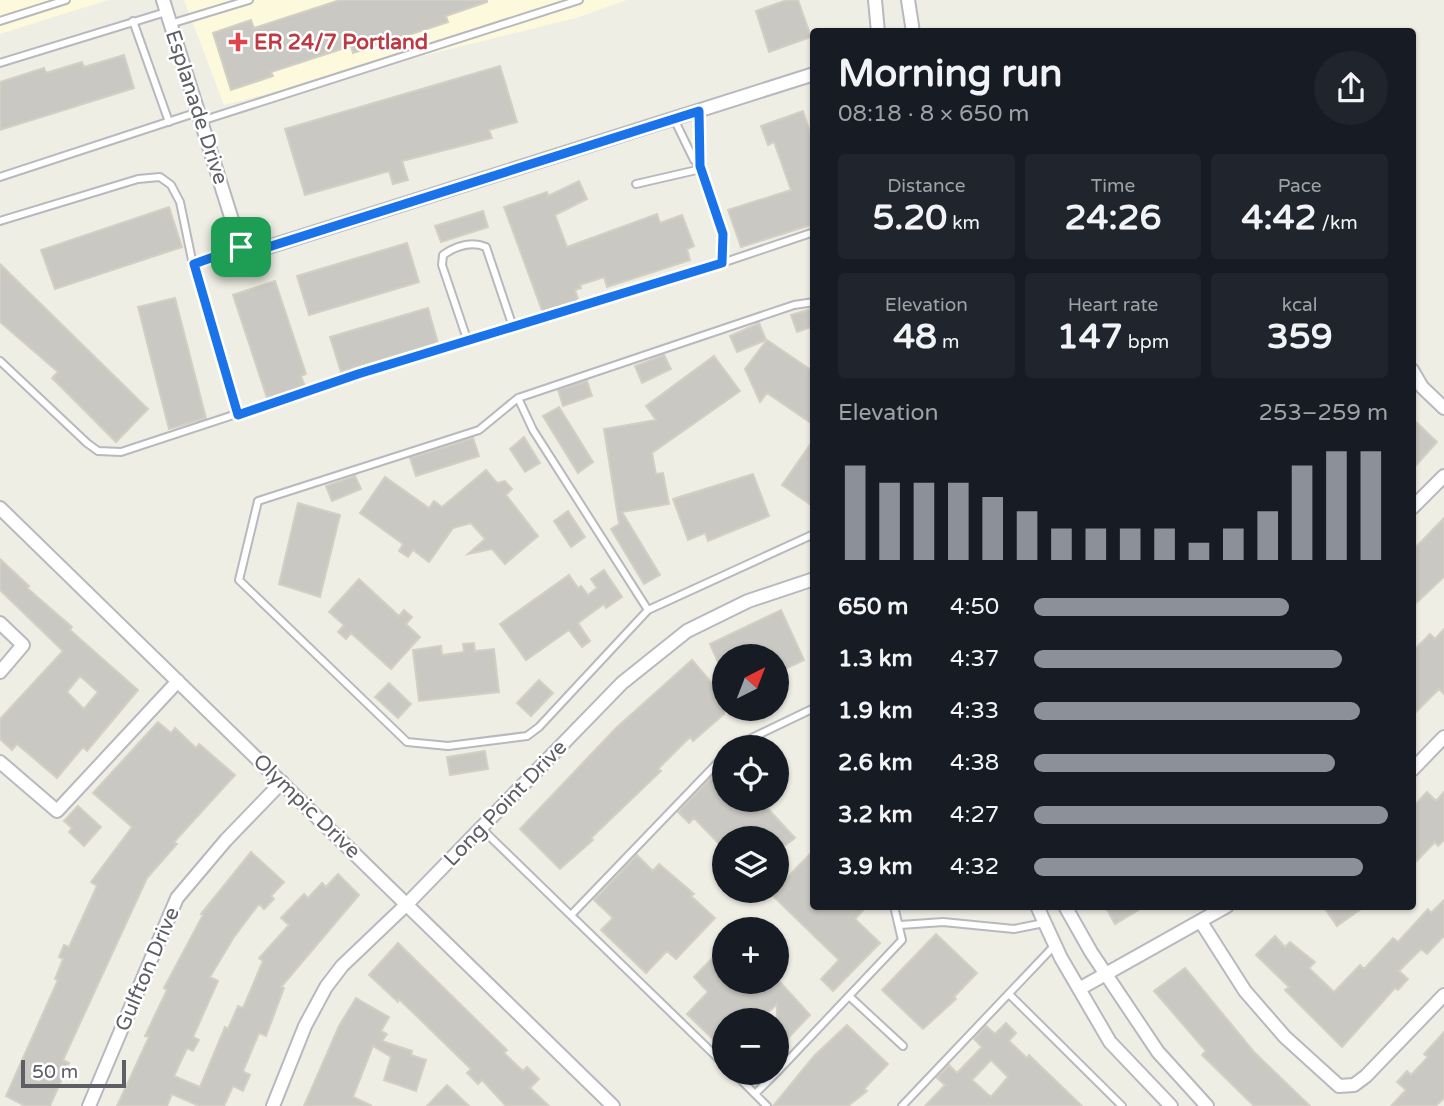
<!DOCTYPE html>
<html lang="en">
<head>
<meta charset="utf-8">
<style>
  body { margin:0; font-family:"Varela Round",sans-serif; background:#20242c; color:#f1f3f6; height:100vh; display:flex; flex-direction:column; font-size:26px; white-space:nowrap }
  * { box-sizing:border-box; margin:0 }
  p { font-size:23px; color:#9ea1a6 }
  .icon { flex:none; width:38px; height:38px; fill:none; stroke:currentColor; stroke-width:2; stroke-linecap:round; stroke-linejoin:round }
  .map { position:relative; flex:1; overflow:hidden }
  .details { position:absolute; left:810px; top:28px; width:606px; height:882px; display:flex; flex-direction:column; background:#171b24; border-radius:7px; box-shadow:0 2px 5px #0004 }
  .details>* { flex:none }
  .needle { width:46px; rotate:42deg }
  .buttons { position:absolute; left:712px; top:644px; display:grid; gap:14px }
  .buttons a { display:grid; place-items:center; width:77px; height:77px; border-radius:50%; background:#171b24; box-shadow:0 2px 5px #0004; font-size:35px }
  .scale { position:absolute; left:21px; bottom:18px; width:105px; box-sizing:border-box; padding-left:7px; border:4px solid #5d5f65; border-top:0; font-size:19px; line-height:24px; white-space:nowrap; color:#5d5f65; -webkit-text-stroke:5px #fff; paint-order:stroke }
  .pin { position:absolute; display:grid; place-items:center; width:60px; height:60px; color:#fff; margin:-30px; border-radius:14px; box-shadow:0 4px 10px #0006 }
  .round { display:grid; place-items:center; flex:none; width:74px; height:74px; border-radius:37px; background:#20242c }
  .summary { display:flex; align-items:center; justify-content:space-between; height:119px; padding:0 28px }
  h1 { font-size:38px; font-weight:700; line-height:52px }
  .stats { display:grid; grid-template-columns:repeat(3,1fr); gap:10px; height:119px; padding:7px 28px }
  .stats div { display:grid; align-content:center; border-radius:7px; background:#20242c; text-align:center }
  .stats b { font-size:35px; font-weight:700 }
  .stats small { font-size:19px; font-weight:400 }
  .stats p { font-size:19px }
  .chart { height:196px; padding:14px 28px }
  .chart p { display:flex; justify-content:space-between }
  .chart svg { width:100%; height:126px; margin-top:7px; stroke:#8c9099; stroke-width:6 }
  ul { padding:0 28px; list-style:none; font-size:23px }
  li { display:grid; grid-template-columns:112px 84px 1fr; align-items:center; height:52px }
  li i { height:18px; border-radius:9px; background:#8c9099 }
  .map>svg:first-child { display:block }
  .commercial { fill:#fdf9dc }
  .building { fill:#cac8c2; stroke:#d3d0c3; stroke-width:2; fill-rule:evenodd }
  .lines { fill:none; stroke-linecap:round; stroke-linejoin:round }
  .service-casing { stroke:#b7b9be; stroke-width:10 }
  .minor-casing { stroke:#b7b9be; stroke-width:16 }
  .service { stroke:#fff; stroke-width:6 }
  .minor { stroke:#fff; stroke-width:12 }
  .route-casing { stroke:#fff; stroke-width:14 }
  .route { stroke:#1a73e8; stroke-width:9 }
  .health-dot { fill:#e0444e; stroke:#fff; stroke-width:2.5 }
  .labels { text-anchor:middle; stroke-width:5; stroke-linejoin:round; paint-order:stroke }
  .health-label { font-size:21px; font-weight:bold; fill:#be3a42; stroke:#fff; text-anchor:start }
  .street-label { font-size:21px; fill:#5d5f65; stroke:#fff }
</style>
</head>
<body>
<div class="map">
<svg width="1444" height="1106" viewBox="0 0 1444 1106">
  <rect width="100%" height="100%" fill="#efeee5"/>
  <path class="commercial" d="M 0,0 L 108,0 L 0,34 Z
    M 184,0 L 627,0 L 576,18 L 224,105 Z"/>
  <path class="building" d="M 340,0 L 487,0 L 487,2 L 446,16 L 448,22 L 353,53 L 351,46 L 271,72 L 273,76 L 231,90 L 213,33 L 251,20 L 254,28 Z
    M 787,0 L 798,0 L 811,37 L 769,52 L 756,11 Z
    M 124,55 L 134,88 L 0,130 L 0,82 L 44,68 L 46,73 L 82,62 L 84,67 Z
    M 500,66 L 517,122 L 489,130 L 492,138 L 402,161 L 408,180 L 393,184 L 389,171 L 305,195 L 285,129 Z
    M 803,111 L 814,145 L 814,224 L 741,247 L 728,210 L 791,190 L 774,142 L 768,145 L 761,126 Z
    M 579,181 L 587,199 L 555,215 L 567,247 L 657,214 L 660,223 L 682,215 L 694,246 L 687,249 L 690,260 L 607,287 L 604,277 L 580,285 L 581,288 L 575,290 L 579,302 L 543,313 L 504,207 L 547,192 L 548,196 Z
    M 169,207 L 182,247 L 55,289 L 41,250 Z
    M 483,211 L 488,227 L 441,242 L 435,226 Z
    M 407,243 L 419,282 L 309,315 L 297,276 Z
    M 0,264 L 148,409 L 116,442 L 52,378 L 58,372 L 0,322 Z
    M 275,281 L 306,374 L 301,376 L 305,386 L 267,398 L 233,295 Z
    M 175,298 L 206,418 L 169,429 L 138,307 Z
    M 428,308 L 438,343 L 341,372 L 330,337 Z
    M 814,308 L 814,326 L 797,332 L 791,315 Z
    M 759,323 L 766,340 L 737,352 L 730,336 Z
    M 767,340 L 814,372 L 814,425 L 767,393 L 760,402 L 745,369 Z
    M 664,355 L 671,369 L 642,383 L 635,366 Z
    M 714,356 L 740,391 L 652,453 L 656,474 L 663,473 L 669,504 L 622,512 L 660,575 L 644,584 L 611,529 L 619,524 L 604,429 L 656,420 L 646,406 Z
    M 587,381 L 592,396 L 563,406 L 558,390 Z
    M 559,407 L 593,462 L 578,473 L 543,416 Z
    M 1412,418 L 1437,442 L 1412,470 Z
    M 524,437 L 540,463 L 525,472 L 510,449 Z
    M 473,438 L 479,456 L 416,476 L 410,458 Z
    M 814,439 L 814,507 L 782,485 Z
    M 486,470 L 497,483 L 505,481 L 512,489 L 506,495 L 538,536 L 505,564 L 492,549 L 468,554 L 485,539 L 471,523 L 453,528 L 429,562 L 413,550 L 408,557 L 399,551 L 403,544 L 360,513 L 385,477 L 429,508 L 434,501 L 442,507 Z
    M 753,474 L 769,516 L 708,541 L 705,533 L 688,540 L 673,499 Z
    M 355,476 L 361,489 L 332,501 L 326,486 Z
    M 298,503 L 340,515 L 320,597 L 279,584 Z
    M 568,511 L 585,537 L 571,547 L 554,521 Z
    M 1444,518 L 1444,577 L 1412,607 L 1412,551 Z
    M 0,559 L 29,586 L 27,588 L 72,627 L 70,630 L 138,690 L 87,751 L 83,747 L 57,778 L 17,744 L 12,750 L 0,739 L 0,719 L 63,651 L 0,590 ZM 80,676 L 98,692 L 84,709 L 67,692 Z
    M 604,570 L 622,597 L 606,608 L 604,604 L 578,623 L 590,641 L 582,647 L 569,630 L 526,660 L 500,624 L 569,575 L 578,588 L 581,586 L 588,595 L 597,588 L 591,579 Z
    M 359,579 L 399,616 L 404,610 L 412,617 L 406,624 L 420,637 L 391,669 L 351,633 L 346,639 L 338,632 L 344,625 L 329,612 Z
    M 781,610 L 804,660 L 777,673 L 777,656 L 724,656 L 724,676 L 710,644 Z
    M 1444,629 L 1444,694 L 1439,689 L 1412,716 L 1412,652 L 1430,634 L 1435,639 Z
    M 474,643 L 475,651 L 494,649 L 499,692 L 419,701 L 413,650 L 441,646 L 442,655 L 464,652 L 463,644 Z
    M 692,660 L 724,697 L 724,714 L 693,741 L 690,737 L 658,769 L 661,771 L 591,838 L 593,840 L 560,869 L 520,829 L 616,728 Z
    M 539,680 L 553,693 L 531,716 L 517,703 Z
    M 389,683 L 411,704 L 398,718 L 375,697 Z
    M 158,722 L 171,733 L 175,728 L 196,748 L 199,744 L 235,775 L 174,842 L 177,844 L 147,878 L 63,1060 L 69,1063 L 50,1106 L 25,1106 L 6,1096 L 58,980 L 55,979 L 63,959 L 59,957 L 64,945 L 69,947 L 97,886 L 91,882 L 132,827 L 93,793 Z
    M 485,751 L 488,769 L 450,775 L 447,757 Z
    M 724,764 L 724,800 L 760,800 L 795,838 L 777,852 L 777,838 L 724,838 L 724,849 L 694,818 L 689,823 L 678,812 Z
    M 1427,792 L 1436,801 L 1444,792 L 1444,840 L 1438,846 L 1435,842 L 1412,866 L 1412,808 Z
    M 78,806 L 101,827 L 84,846 L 69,832 L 72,828 L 64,821 Z
    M 814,850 L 814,906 L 867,906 L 855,919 L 880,943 L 833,991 L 821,979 L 839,960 L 771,894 Z
    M 251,852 L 284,882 L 271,896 L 274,899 L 264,909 L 259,904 L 234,937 L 210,977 L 218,981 L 193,1037 L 199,1040 L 193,1051 L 187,1048 L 174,1076 L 200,1087 L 225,1027 L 228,1029 L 238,1006 L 243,1008 L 263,961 L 259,958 L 289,925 L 281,918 L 304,894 L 308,898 L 322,883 L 326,887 L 338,874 L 359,895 L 281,987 L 284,988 L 266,1036 L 259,1033 L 243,1071 L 250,1075 L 243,1091 L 233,1086 L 224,1106 L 199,1106 L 172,1094 L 167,1106 L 117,1106 L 149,1037 L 145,1036 L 167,990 L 164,988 L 203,915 L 201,914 Z
    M 637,855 L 653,871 L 659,864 L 694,894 L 691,896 L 715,918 L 676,959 L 667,951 L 646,973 L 601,930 L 613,918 L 594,900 Z
    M 1444,900 L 1444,936 L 1427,954 L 1421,949 L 1399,971 L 1408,979 L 1398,990 L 1395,988 L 1342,1047 L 1285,990 L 1289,987 L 1256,955 L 1275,936 L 1285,947 L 1290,942 L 1315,962 L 1309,968 L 1334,992 L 1360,965 L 1364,969 L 1393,938 L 1398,942 L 1428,909 L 1431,913 Z
    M 1105,906 L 1145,906 L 1115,924 Z
    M 1323,906 L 1365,906 L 1337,926 Z
    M 936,934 L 977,973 L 954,997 L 956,999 L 923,1029 L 882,990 Z
    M 398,943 L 507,1050 L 504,1053 L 523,1071 L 527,1067 L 539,1079 L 530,1088 L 549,1106 L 506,1106 L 482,1080 L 478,1084 L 467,1073 L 471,1069 L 399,999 L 398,1002 L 369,975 Z
    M 724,946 L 724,982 L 780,982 L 810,1015 L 777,1050 L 777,1004 L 760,1020 L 724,1020 L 724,1050 L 687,1014 L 708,992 L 694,977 Z
    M 1185,968 L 1254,1052 L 1310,1106 L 1254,1106 L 1202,1055 L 1206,1051 L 1154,991 Z
    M 356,998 L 389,1017 L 381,1031 L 387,1034 L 382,1041 L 412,1051 L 411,1055 L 426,1060 L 416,1091 L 384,1080 L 391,1057 L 373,1046 L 353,1097 L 372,1106 L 304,1106 L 339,1026 Z
    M 1006,1023 L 1016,1033 L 1009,1041 L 1027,1058 L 1029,1055 L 1082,1106 L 925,1106 L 945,1085 L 937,1078 L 949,1065 L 957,1073 L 982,1047 L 974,1039 L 986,1026 L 995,1034 ZM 991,1060 L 1008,1077 L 991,1097 L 972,1080 Z
    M 847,1025 L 888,1064 L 864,1089 L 867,1091 L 848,1106 L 773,1106 L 814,1056 Z
    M 1444,1032 L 1444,1098 L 1436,1106 L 1391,1106 L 1406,1090 L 1397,1082 L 1407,1071 L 1411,1075 L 1428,1057 L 1424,1054 Z
    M 447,1085 L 469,1106 L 427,1106 Z"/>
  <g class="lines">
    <defs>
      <path id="service" d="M 0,21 L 66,0
        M 133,21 L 169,122
        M 170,24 L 249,0
        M 0,63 L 166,12
        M 699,111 L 700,166
        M 201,121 L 579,0
        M 0,177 L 198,112
        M 636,184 L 701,169
        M 0,221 L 138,179 L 160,177 L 171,185 L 180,202 L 192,260 L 238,415
        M 722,263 L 814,232
        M 194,264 L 241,247
        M 814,302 L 794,305 L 518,398 L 533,430 L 648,610 L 814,534
        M 468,342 L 442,265 L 443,255 C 456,246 471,241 486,247 L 513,327
        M 0,361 L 87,443 L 98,451 L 121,452 L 358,374 L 715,267 L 722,263 L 723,234 L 700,166 L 694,160 L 674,119
        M 518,398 L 479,430 L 258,501 L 239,580 L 407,742 L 448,746 L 527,736 L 539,727 L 648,610
        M 733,747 L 814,708
        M 481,828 L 724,1064
        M 572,914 L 724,756
        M 900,925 L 943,922 L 1014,929 L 1044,923
        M 1009,994 L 1122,1106
        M 849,996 L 903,1046
        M 777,1072 L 902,940 L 894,906
        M 734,1073 L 767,1106
        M 755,1094 L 776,1073
        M 902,1106 L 1055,945"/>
      <path id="minor" d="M 163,0 L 243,255 L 814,74
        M 875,0 L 878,32
        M 908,0 L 913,32
        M 1412,370 L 1422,387 L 1444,408
        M 0,508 L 613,1106
        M 1412,508 L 1444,476
        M 0,623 L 23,645 L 0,672
        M 0,762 L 57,811 L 178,681
        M 1412,770 L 1444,737
        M 1037,906 L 1061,958 L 1110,1042 L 1171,1106
        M 1065,906 L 1091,952 L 1158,1052 L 1207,1106
        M 1201,922 L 1245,991 L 1285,1037 L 1339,1086 L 1354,1085 L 1366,1076 L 1444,995
        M 1079,989 L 1227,906
        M 89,1106 L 177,898 L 226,840 L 282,782
        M 273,1106 L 305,1026 L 326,987 L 342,966 L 408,903 L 622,683 L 687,631 L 748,601 L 814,579"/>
    </defs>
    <use href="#service" class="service-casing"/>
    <use href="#minor" class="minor-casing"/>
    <use href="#service" class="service"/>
    <use href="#minor" class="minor"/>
  </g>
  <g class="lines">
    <defs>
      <path id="route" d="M 699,111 L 700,166 L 723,234 L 722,263 L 358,374 L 238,415 L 194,264 L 241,247 L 243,255 Z"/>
    </defs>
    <use href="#route" class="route-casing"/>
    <use href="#route" class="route"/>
  </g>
  <path class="health-dot" d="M234.5 31.5h7v7h7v7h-7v7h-7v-7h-7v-7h7z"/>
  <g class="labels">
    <g class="health-label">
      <text x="254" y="49">ER 24/7 Portland</text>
    </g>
    <g class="street-label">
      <text transform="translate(197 107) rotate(72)" y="7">Esplanade Drive</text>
      <text transform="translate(505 803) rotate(-46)" y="7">Long Point Drive</text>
      <text transform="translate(307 806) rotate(44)" y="7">Olympic Drive</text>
      <text transform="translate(147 969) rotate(-67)" y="7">Gulfton Drive</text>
    </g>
  </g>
</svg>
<div class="buttons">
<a><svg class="needle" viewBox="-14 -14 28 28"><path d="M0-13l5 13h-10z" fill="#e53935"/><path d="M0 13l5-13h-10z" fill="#9ea1a6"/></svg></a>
<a><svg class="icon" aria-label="locate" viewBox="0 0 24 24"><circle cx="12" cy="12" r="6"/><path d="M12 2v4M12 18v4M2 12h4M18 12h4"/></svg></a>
<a><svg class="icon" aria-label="layers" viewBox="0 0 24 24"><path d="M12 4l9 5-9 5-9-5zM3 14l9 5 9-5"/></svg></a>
<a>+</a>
<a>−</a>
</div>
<div class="scale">50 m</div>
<div class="pin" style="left:241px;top:247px;background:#1e9e55"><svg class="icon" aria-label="arrive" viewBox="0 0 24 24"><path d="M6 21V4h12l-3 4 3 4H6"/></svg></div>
<section class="details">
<div class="summary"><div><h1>Morning run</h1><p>08:18 · 8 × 650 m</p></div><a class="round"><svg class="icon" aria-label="share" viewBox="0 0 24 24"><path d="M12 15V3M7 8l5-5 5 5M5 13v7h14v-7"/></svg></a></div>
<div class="stats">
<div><p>Distance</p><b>5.20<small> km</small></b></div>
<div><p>Time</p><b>24:26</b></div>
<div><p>Pace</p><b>4:42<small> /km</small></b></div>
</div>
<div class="stats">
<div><p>Elevation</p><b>48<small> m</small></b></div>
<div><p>Heart rate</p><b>147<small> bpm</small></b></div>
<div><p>kcal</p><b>359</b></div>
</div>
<div class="chart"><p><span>Elevation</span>253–259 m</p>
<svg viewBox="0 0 160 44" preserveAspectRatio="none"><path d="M5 44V11M15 44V17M25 44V17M35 44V17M45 44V22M55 44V27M65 44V33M75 44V33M85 44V33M95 44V33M105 44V38M115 44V33M125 44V27M135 44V11M145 44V6M155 44V6"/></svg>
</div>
<ul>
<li><b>650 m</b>4:50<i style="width:72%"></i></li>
<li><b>1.3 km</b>4:37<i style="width:87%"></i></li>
<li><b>1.9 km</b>4:33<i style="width:92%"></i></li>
<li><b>2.6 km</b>4:38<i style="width:85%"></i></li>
<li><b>3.2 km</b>4:27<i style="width:100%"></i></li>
<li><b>3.9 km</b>4:32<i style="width:93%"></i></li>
</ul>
</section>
</div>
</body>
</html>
